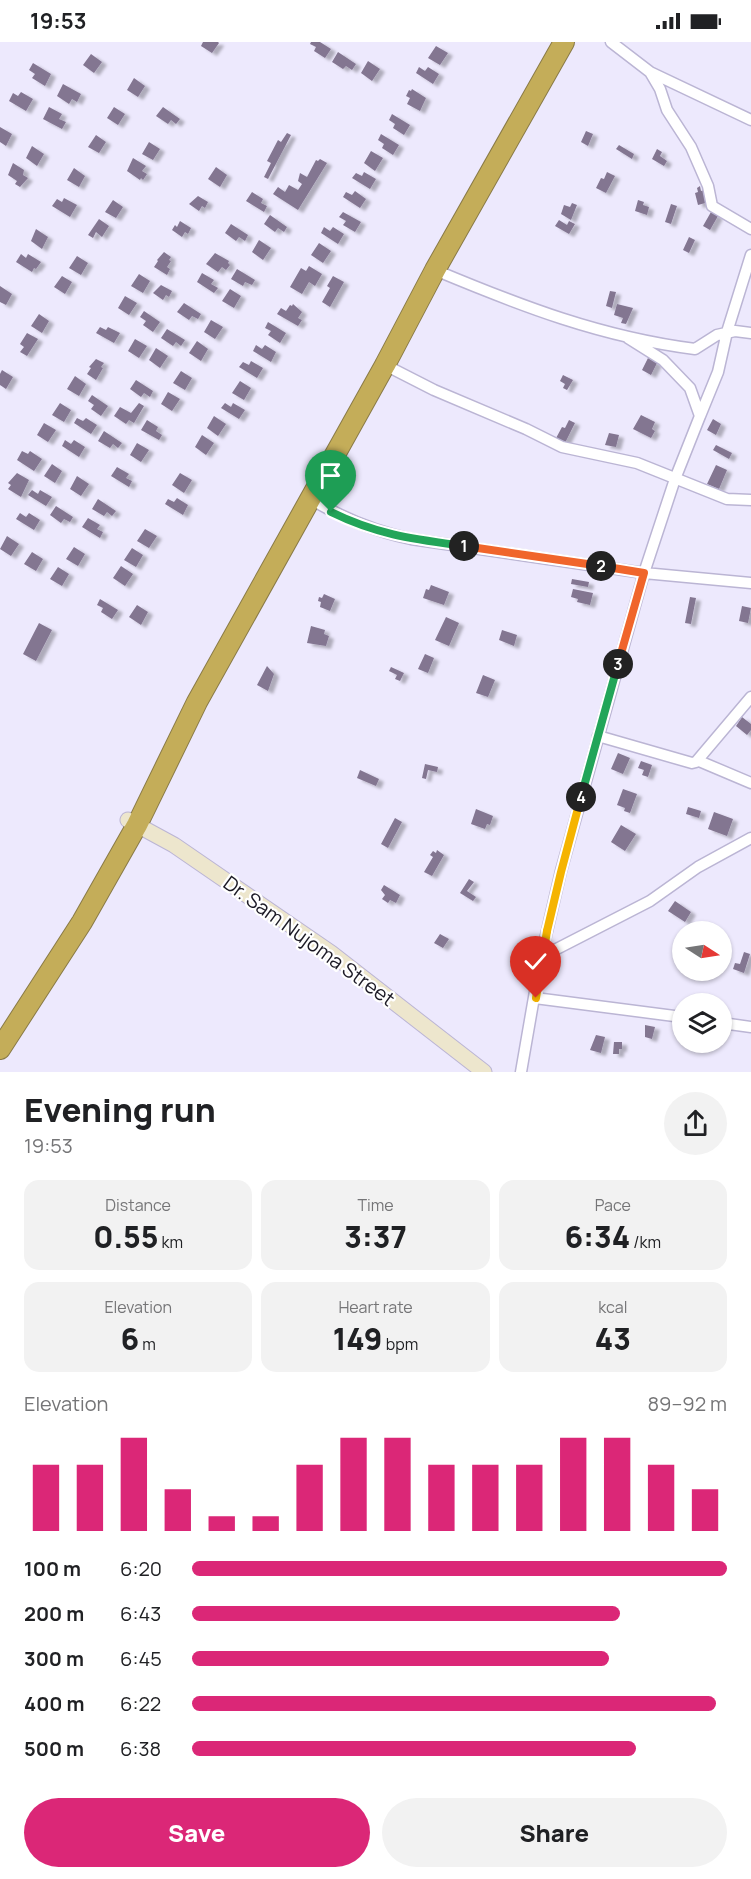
<!DOCTYPE html>
<html lang="en">
<head>
<meta charset="utf-8">
<style>
  body { margin:0; font-family:Manrope,sans-serif; background:#f2f2f2; color:#202124; height:100vh; display:flex; flex-direction:column; font-size:22px; white-space:nowrap }
  * { box-sizing:border-box; margin:0 }
  p { font-size:20px; color:#757577 }
  .icon { flex:none; width:33px; height:33px; fill:none; stroke:currentColor; stroke-width:2; stroke-linecap:round; stroke-linejoin:round }
  .map { position:relative; height:1030px; overflow:hidden }
  .sheet { display:flex; flex-direction:column; background:#fff; flex:1 }
  .sheet>* { flex:none }
  .needle { width:39px; rotate:102deg }
  .tools { position:absolute; left:672px; top:879px; display:grid; gap:12px }
  .tools a { display:grid; place-items:center; width:60px; height:60px; border-radius:50%; background:#fff; box-shadow:0 2px 4px #0004; font-size:30px }
  .pin { position:absolute; display:grid; place-items:center; width:51px; height:51px; color:#fff; margin:-62px -26px; border-radius:50% 50% 50% 0; rotate:-45deg; box-shadow:0 0 6px #0007 }
  .pin .icon { rotate:45deg }
  .km { position:absolute; width:30px; height:30px; margin:-15px; border-radius:50%; background:#222; color:#fff; font-size:16px; line-height:30px; text-align:center }
  .round { display:grid; place-items:center; flex:none; width:63px; height:63px; border-radius:32px; background:#f2f2f2 }
  .headline { display:flex; align-items:center; justify-content:space-between; height:102px; padding:0 24px }
  h1 { font-size:33px; font-weight:800; line-height:45px }
  .metrics { display:grid; grid-template-columns:repeat(3,1fr); gap:9px; height:102px; padding:6px 24px }
  .metrics div { display:grid; align-content:center; border-radius:15px; background:#f2f2f2; text-align:center }
  .metrics b { font-size:30px; font-weight:800 }
  .metrics small { font-size:16px; font-weight:400 }
  .metrics p { font-size:16px }
  .chart { height:168px; padding:12px 24px }
  .chart p { display:flex; justify-content:space-between }
  .chart svg { width:100%; height:108px; margin-top:6px; stroke:#db2777; stroke-width:6 }
  .primary-button { display:flex; gap:12px; margin-top:auto; padding:12px 24px }
  .primary-button a { flex:1; height:69px; border-radius:36px; background:#db2777; color:#fff; font-size:24px; font-weight:800; line-height:69px; text-align:center }
  .primary-button a+a { background:#f2f2f2; color:#202124 }
  ul { padding:0 24px; list-style:none; font-size:20px }
  li { display:grid; grid-template-columns:96px 72px 1fr; align-items:center; height:45px }
  li i { height:15px; border-radius:8px; background:#db2777 }
  .status { display:flex; justify-content:space-between; align-items:center; height:42px; padding:0 30px; background:#fff; direction:ltr }
  .status svg { height:16px; fill:currentColor }
  .map>svg:first-child { display:block }
  .building { fill:#837691; filter:url(#shadow) }
  .lines { fill:none; stroke-linecap:round; stroke-linejoin:round }
  .street-casing { stroke:#bbb5d4; stroke-width:13 }
  .secondary-casing { stroke:#bbb5d4; stroke-width:17 }
  .highway-casing { stroke:#897a47; stroke-width:22 }
  .street { stroke:#fff; stroke-width:10 }
  .secondary { stroke:#ede6cd; stroke-width:15 }
  .highway { stroke:#c4ad59; stroke-width:20 }
  .split-1-casing { stroke:#fff; stroke-width:12 }
  .split-2-casing { stroke:#fff; stroke-width:12 }
  .split-3-casing { stroke:#fff; stroke-width:12 }
  .split-4-casing { stroke:#fff; stroke-width:12 }
  .split-5-casing { stroke:#fff; stroke-width:12 }
  .split-6-casing { stroke:#fff; stroke-width:12 }
  .split-1 { stroke:#22a559; stroke-width:8 }
  .split-2 { stroke:#f0652b; stroke-width:8 }
  .split-3 { stroke:#f0652b; stroke-width:8 }
  .split-4 { stroke:#22a559; stroke-width:8 }
  .split-5 { stroke:#f5b400; stroke-width:8 }
  .split-6 { stroke:#f5b400; stroke-width:8 }
  .labels { text-anchor:middle; stroke-width:4.5; stroke-linejoin:round; paint-order:stroke }
  .street-label { font-size:20px; fill:#1c1a25; stroke:#fff }
</style>
</head>
<body>
<div class="status"><b>19:53</b><svg viewBox="0 0 49 12"><path d="M0 12V9h3v3zM5 12V6h3v6zM10 12V3h3v9zM15 12V0h3v12zM26 1h20v11H26zM47 4h2v5h-2z"/></svg></div>
<div class="map">
<svg width="751" height="1030" viewBox="0 0 751 1030">
  <defs>
    <filter id="shadow"><feDropShadow dx="5" dy="3" stdDeviation="1.5" flood-color="#0004"/></filter>
  </defs>
  <rect width="100%" height="100%" fill="#ede9fd"/>
  <path class="building" d="M 203,0 L 218,0 L 219,1 L 212,11 L 201,4 Z
    M 311,0 L 320,0 L 331,7 L 325,16 L 314,9 L 316,5 L 310,2 Z
    M 436,4 L 448,11 L 440,23 L 428,16 Z
    M 338,10 L 356,22 L 352,28 L 346,24 L 343,27 L 332,20 Z
    M 91,12 L 102,20 L 94,31 L 83,23 Z
    M 368,19 L 380,27 L 372,39 L 361,31 Z
    M 33,21 L 51,32 L 45,44 L 32,36 L 35,32 L 29,28 Z
    M 419,25 L 425,29 L 428,25 L 439,32 L 433,42 L 416,31 Z
    M 134,36 L 145,44 L 138,55 L 127,48 Z
    M 63,42 L 81,52 L 77,60 L 72,57 L 69,62 L 57,54 Z
    M 412,47 L 426,56 L 420,69 L 407,62 L 410,56 L 406,54 L 409,48 L 411,49 Z
    M 21,50 L 33,57 L 26,69 L 9,59 L 13,51 L 18,54 Z
    M 49,65 L 62,72 L 59,77 L 66,80 L 62,87 L 43,77 Z
    M 114,65 L 125,72 L 118,83 L 107,76 Z
    M 163,65 L 180,77 L 176,82 L 171,78 L 168,82 L 156,74 Z
    M 392,72 L 410,83 L 404,93 L 393,86 L 395,82 L 389,78 Z
    M 0,85 L 12,92 L 6,104 L 0,100 Z
    M 586,89 L 593,92 L 588,104 L 581,100 Z
    M 287,91 L 291,93 L 268,137 L 264,135 L 271,121 L 267,119 L 278,98 L 281,100 Z
    M 381,92 L 399,103 L 393,113 L 382,106 L 384,102 L 378,98 Z
    M 96,93 L 106,100 L 99,111 L 88,105 Z
    M 149,100 L 160,107 L 153,118 L 142,112 Z
    M 619,103 L 634,112 L 632,117 L 616,107 Z
    M 32,104 L 44,112 L 37,124 L 26,116 Z
    M 657,107 L 662,110 L 660,114 L 667,119 L 664,124 L 652,117 Z
    M 371,109 L 383,116 L 375,129 L 364,121 Z
    M 133,116 L 146,124 L 142,129 L 147,132 L 143,138 L 141,136 L 140,138 L 127,129 Z
    M 320,117 L 327,121 L 298,168 L 273,152 L 278,145 L 285,150 L 289,143 L 298,148 L 302,142 L 298,139 L 300,131 L 307,135 L 316,118 L 318,119 Z
    M 13,121 L 24,128 L 23,133 L 28,136 L 20,145 L 15,142 L 17,139 L 8,133 Z
    M 216,125 L 227,133 L 220,145 L 208,137 Z
    M 74,126 L 85,134 L 79,145 L 67,138 Z
    M 364,130 L 376,137 L 370,147 L 352,136 L 356,131 L 362,134 Z
    M 607,130 L 615,134 L 606,151 L 596,146 L 601,136 L 604,137 Z
    M 700,144 L 701,149 L 705,148 L 709,160 L 698,163 L 695,151 L 698,150 L 697,146 Z
    M 355,149 L 366,157 L 360,166 L 343,155 L 346,150 L 352,153 Z
    M 252,150 L 263,157 L 261,161 L 267,164 L 264,170 L 246,159 Z
    M 198,154 L 208,160 L 205,166 L 202,164 L 199,169 L 189,162 Z
    M 64,156 L 77,163 L 70,175 L 52,164 L 57,157 L 62,160 Z
    M 113,158 L 123,165 L 116,176 L 105,170 Z
    M 638,158 L 644,160 L 643,163 L 649,165 L 647,173 L 635,169 Z
    M 572,161 L 577,163 L 571,178 L 561,172 L 564,163 L 570,165 Z
    M 671,162 L 677,164 L 671,182 L 665,180 Z
    M 343,170 L 361,180 L 355,190 L 343,183 L 346,179 L 339,175 Z
    M 711,170 L 718,174 L 710,188 L 703,184 Z
    M 270,173 L 287,185 L 284,190 L 278,186 L 275,190 L 264,182 Z
    M 99,177 L 109,184 L 102,195 L 96,190 L 93,196 L 88,193 Z
    M 559,178 L 567,183 L 569,179 L 575,182 L 569,192 L 555,184 Z
    M 180,179 L 191,186 L 188,192 L 185,190 L 182,195 L 172,188 L 175,183 L 177,185 Z
    M 231,182 L 248,193 L 245,199 L 239,195 L 236,199 L 225,191 Z
    M 324,185 L 330,189 L 333,185 L 344,192 L 338,202 L 321,191 Z
    M 36,187 L 48,195 L 42,207 L 31,199 Z
    M 689,195 L 695,198 L 689,211 L 683,208 Z
    M 259,198 L 271,206 L 263,218 L 252,210 Z
    M 319,201 L 331,209 L 323,221 L 311,213 Z
    M 164,210 L 171,215 L 169,218 L 171,219 L 167,225 L 170,227 L 167,233 L 154,225 L 158,219 L 157,218 Z
    M 215,211 L 229,219 L 228,221 L 230,223 L 226,228 L 222,225 L 218,230 L 206,222 Z
    M 21,212 L 26,216 L 28,212 L 41,220 L 36,227 L 34,226 L 32,230 L 16,220 Z
    M 77,214 L 88,221 L 81,233 L 69,226 Z
    M 309,224 L 322,232 L 315,244 L 309,240 L 302,252 L 290,245 L 301,226 L 306,229 Z
    M 237,227 L 255,238 L 252,243 L 245,240 L 243,244 L 231,237 Z
    M 202,231 L 214,238 L 211,242 L 218,246 L 214,251 L 197,240 Z
    M 139,232 L 150,239 L 143,251 L 131,244 Z
    M 62,234 L 72,240 L 65,252 L 54,245 Z
    M 333,234 L 344,240 L 330,265 L 322,260 L 330,246 L 327,244 Z
    M 161,243 L 172,249 L 169,255 L 166,253 L 163,258 L 153,251 Z
    M 0,244 L 12,252 L 6,263 L 0,260 Z
    M 230,247 L 241,254 L 234,266 L 222,259 Z
    M 610,249 L 616,250 L 612,266 L 606,264 Z
    M 125,254 L 137,261 L 129,273 L 118,266 Z
    M 184,261 L 201,272 L 198,277 L 192,274 L 189,278 L 177,270 Z
    M 293,262 L 302,270 L 298,276 L 302,278 L 298,284 L 277,272 L 281,266 L 286,269 L 290,263 L 292,264 Z
    M 617,262 L 633,266 L 626,282 L 621,281 L 623,276 L 614,273 Z
    M 144,269 L 160,280 L 153,290 L 143,283 L 146,279 L 140,275 Z
    M 39,272 L 49,279 L 42,291 L 31,284 Z
    M 211,278 L 223,285 L 215,297 L 204,290 Z
    M 268,280 L 286,291 L 280,301 L 268,293 L 271,289 L 265,286 Z
    M 100,285 L 106,288 L 108,285 L 120,291 L 114,301 L 96,291 Z
    M 167,287 L 185,298 L 181,304 L 176,300 L 173,304 L 161,296 Z
    M 27,291 L 38,297 L 27,314 L 20,310 L 24,305 L 20,302 Z
    M 135,297 L 147,304 L 139,316 L 128,309 Z
    M 197,299 L 208,307 L 201,319 L 189,311 Z
    M 256,303 L 262,307 L 265,303 L 276,310 L 271,320 L 253,309 Z
    M 156,306 L 168,314 L 160,326 L 149,318 Z
    M 648,316 L 657,321 L 651,333 L 642,328 Z
    M 96,317 L 104,321 L 101,325 L 103,326 L 96,338 L 87,332 L 91,326 L 89,325 Z
    M 251,319 L 263,326 L 257,336 L 239,325 L 243,320 L 249,323 Z
    M 2,328 L 13,335 L 6,347 L 0,343 L 0,332 Z
    M 181,329 L 192,336 L 185,348 L 173,341 Z
    M 563,333 L 573,338 L 567,348 L 563,346 L 565,342 L 560,339 Z
    M 75,334 L 86,342 L 79,354 L 67,347 Z
    M 136,338 L 153,349 L 150,355 L 144,351 L 141,355 L 130,347 Z
    M 240,339 L 251,346 L 244,358 L 232,351 Z
    M 168,350 L 180,357 L 172,369 L 161,362 Z
    M 92,353 L 108,364 L 101,374 L 91,367 L 94,363 L 88,359 Z
    M 60,361 L 71,368 L 64,380 L 52,373 Z
    M 139,361 L 144,364 L 134,381 L 129,378 L 126,382 L 114,374 L 120,365 L 131,371 Z
    M 225,361 L 231,365 L 233,361 L 245,368 L 239,377 L 221,366 Z
    M 641,373 L 655,380 L 652,387 L 655,389 L 651,396 L 633,387 Z
    M 214,374 L 226,382 L 218,394 L 207,386 Z
    M 77,376 L 83,379 L 86,376 L 97,383 L 91,392 L 74,381 Z
    M 713,377 L 721,382 L 716,393 L 707,388 Z
    M 147,378 L 158,385 L 156,389 L 162,393 L 159,398 L 141,388 Z
    M 569,378 L 575,381 L 564,403 L 555,398 L 562,385 L 565,386 Z
    M 44,381 L 56,388 L 48,400 L 37,393 Z
    M 104,389 L 122,401 L 118,406 L 113,402 L 110,406 L 98,399 Z
    M 609,391 L 619,393 L 616,405 L 605,403 Z
    M 202,393 L 214,401 L 206,413 L 195,405 Z
    M 65,398 L 71,402 L 74,398 L 85,405 L 79,415 L 62,404 Z
    M 137,401 L 149,408 L 141,420 L 130,413 Z
    M 716,403 L 732,411 L 729,417 L 713,408 Z
    M 22,409 L 28,412 L 30,409 L 42,417 L 34,429 L 17,418 Z
    M 52,422 L 62,429 L 55,441 L 44,434 Z
    M 716,423 L 727,428 L 719,447 L 707,442 Z
    M 117,425 L 129,432 L 126,436 L 132,439 L 129,445 L 111,434 Z
    M 17,431 L 29,438 L 21,455 L 8,447 L 11,443 L 8,441 Z
    M 180,431 L 192,438 L 184,451 L 172,443 Z
    M 77,434 L 89,442 L 81,454 L 70,447 Z
    M 32,448 L 38,452 L 40,448 L 52,455 L 46,464 L 28,453 Z
    M 177,456 L 188,463 L 183,473 L 165,462 L 168,457 L 174,460 Z
    M 98,457 L 116,469 L 112,474 L 107,470 L 104,474 L 92,467 Z
    M 56,464 L 73,475 L 70,480 L 64,477 L 61,481 L 50,473 Z
    M 20,471 L 26,475 L 29,471 L 40,478 L 34,488 L 16,477 Z
    M 88,476 L 100,483 L 97,487 L 103,490 L 100,496 L 82,485 Z
    M 145,487 L 157,494 L 149,506 L 137,499 Z
    M 7,494 L 19,502 L 11,514 L 0,507 Z
    M 74,505 L 85,512 L 78,524 L 66,517 Z
    M 132,506 L 143,513 L 136,525 L 124,518 Z
    M 32,510 L 43,517 L 36,529 L 24,522 Z
    M 121,524 L 133,532 L 125,544 L 113,536 Z
    M 58,525 L 69,532 L 62,544 L 50,537 Z
    M 572,537 L 589,540 L 588,545 L 571,542 Z
    M 431,543 L 449,550 L 444,563 L 423,556 L 426,547 L 429,548 Z
    M 573,547 L 593,551 L 590,563 L 577,560 L 578,557 L 571,555 Z
    M 324,552 L 335,557 L 330,569 L 320,565 L 321,560 L 318,559 L 319,555 L 322,556 Z
    M 690,555 L 696,556 L 691,582 L 685,581 Z
    M 100,557 L 118,568 L 112,577 L 101,570 L 103,566 L 97,563 Z
    M 137,563 L 148,570 L 141,583 L 129,575 Z
    M 742,564 L 751,566 L 748,581 L 739,579 Z
    M 446,575 L 459,581 L 449,604 L 435,598 Z
    M 39,581 L 52,588 L 36,619 L 23,612 Z
    M 311,584 L 325,588 L 324,592 L 329,594 L 326,604 L 307,601 Z
    M 502,588 L 517,593 L 514,604 L 499,598 Z
    M 425,612 L 434,616 L 428,631 L 418,627 Z
    M 267,624 L 274,632 L 268,649 L 257,643 Z
    M 391,625 L 404,631 L 400,639 L 395,637 L 397,633 L 389,629 Z
    M 483,633 L 495,638 L 488,655 L 476,651 Z
    M 742,675 L 751,682 L 751,688 L 747,693 L 736,684 Z
    M 618,711 L 630,716 L 623,732 L 611,727 Z
    M 641,719 L 652,723 L 648,735 L 642,733 L 644,728 L 638,726 Z
    M 425,722 L 438,725 L 437,730 L 428,728 L 426,737 L 422,736 Z
    M 360,728 L 379,737 L 376,744 L 357,736 Z
    M 623,747 L 637,752 L 630,771 L 624,769 L 625,766 L 617,763 Z
    M 688,765 L 701,769 L 699,776 L 686,772 Z
    M 476,767 L 493,774 L 490,783 L 487,782 L 485,787 L 471,782 Z
    M 714,770 L 733,777 L 727,794 L 708,787 Z
    M 395,776 L 402,780 L 388,806 L 381,802 Z
    M 621,783 L 636,792 L 625,809 L 611,800 Z
    M 437,808 L 444,813 L 432,834 L 424,830 L 433,815 L 430,813 L 433,809 L 436,811 Z
    M 469,837 L 474,840 L 467,849 L 476,855 L 473,859 L 460,851 Z
    M 384,843 L 400,853 L 396,861 L 390,858 L 388,861 L 382,857 L 385,853 L 381,848 Z
    M 675,859 L 691,870 L 685,880 L 668,869 Z
    M 440,892 L 449,897 L 443,906 L 434,901 Z
    M 744,910 L 750,912 L 744,931 L 733,927 L 735,921 L 740,922 Z
    M 645,983 L 655,985 L 652,997 L 645,995 Z
    M 596,993 L 605,995 L 601,1011 L 590,1008 Z
    M 614,1000 L 622,1000 L 622,1007 L 619,1007 L 619,1012 L 613,1012 Z"/>
  <g class="lines">
    <defs>
      <path id="street" d="M 611,0 L 650,30 L 751,78
        M 650,30 L 660,47 L 667,68 L 691,105 L 708,144 L 712,164 L 751,187
        M 435,228 C 521,264 601,295 695,307 L 717,293 L 735,289 L 751,291
        M 385,323 L 434,348 L 526,387 L 562,405 L 637,421 L 727,457 L 751,458
        M 700,374 L 718,330 L 727,290 L 751,213
        M 309,456 C 342,476 373,489 411,497 L 644,531 L 751,541
        M 598,694 L 692,721 L 696,720 L 751,655
        M 699,719 L 751,741
        M 541,915 L 650,859 L 698,825 L 751,796
        M 535,956 L 682,975
        M 722,981 L 751,985
        M 521,1030 L 541,915 L 561,829 L 644,531 L 675,437 L 700,374 L 690,346 L 663,318 L 628,296"/>
      <path id="secondary" d="M 128,778 L 174,803 L 331,911 L 484,1030"/>
      <path id="highway" d="M 0,1007 L 82,880 L 137,783 L 197,660 L 385,323 L 435,228 L 564,0"/>
    </defs>
    <use href="#street" class="street-casing"/>
    <use href="#secondary" class="secondary-casing"/>
    <use href="#highway" class="highway-casing"/>
    <use href="#street" class="street"/>
    <use href="#secondary" class="secondary"/>
    <use href="#highway" class="highway"/>
  </g>
  <g class="lines">
    <defs>
      <path id="split-1" d="M 331,470 C 378,493 413,497 464,504"/>
      <path id="split-2" d="M 464,504 L 601,524"/>
      <path id="split-3" d="M 601,524 L 644,531 L 618,622"/>
      <path id="split-4" d="M 581,755 L 618,622"/>
      <path id="split-5" d="M 547,889 L 561,830 L 581,755"/>
      <path id="split-6" d="M 536,956 L 547,889"/>
    </defs>
    <use href="#split-1" class="split-1-casing"/>
    <use href="#split-2" class="split-2-casing"/>
    <use href="#split-3" class="split-3-casing"/>
    <use href="#split-4" class="split-4-casing"/>
    <use href="#split-5" class="split-5-casing"/>
    <use href="#split-6" class="split-6-casing"/>
    <use href="#split-1" class="split-1"/>
    <use href="#split-2" class="split-2"/>
    <use href="#split-3" class="split-3"/>
    <use href="#split-4" class="split-4"/>
    <use href="#split-5" class="split-5"/>
    <use href="#split-6" class="split-6"/>
  </g>
  <g class="labels">
    <g class="street-label">
      <text transform="translate(309 899) rotate(36)" y="7">Dr. Sam Nujoma Street</text>
    </g>
  </g>
</svg>
<div class="tools">
<a><svg class="needle" viewBox="-14 -14 28 28"><path d="M0-13l5 13h-10z" fill="#e53935"/><path d="M0 13l5-13h-10z" fill="#757577"/></svg></a>
<a><svg class="icon" aria-label="layers" viewBox="0 0 24 24"><path d="M12 4l9 5-9 5-9-5zM3 14l9 5 9-5"/></svg></a>
</div>
<div class="pin" style="left:331px;top:470px;background:#1e9e55"><svg class="icon" aria-label="arrive" viewBox="0 0 24 24"><path d="M6 21V4h12l-3 4 3 4H6"/></svg></div>
<div class="pin" style="left:536px;top:956px;background:#d93025"><svg class="icon" aria-label="check" viewBox="0 0 24 24"><path d="M5 12l5 5 9-10"/></svg></div>
<b class="km" style="left:464px;top:504px">1</b>
<b class="km" style="left:601px;top:524px">2</b>
<b class="km" style="left:618px;top:622px">3</b>
<b class="km" style="left:581px;top:755px">4</b>
</div>
<section class="sheet">
<div class="headline"><div><h1>Evening run</h1><p>19:53</p></div><a class="round"><svg class="icon" aria-label="share" viewBox="0 0 24 24"><path d="M12 15V3M7 8l5-5 5 5M5 13v7h14v-7"/></svg></a></div>
<div class="metrics">
<div><p>Distance</p><b>0.55<small> km</small></b></div>
<div><p>Time</p><b>3:37</b></div>
<div><p>Pace</p><b>6:34<small> /km</small></b></div>
</div>
<div class="metrics">
<div><p>Elevation</p><b>6<small> m</small></b></div>
<div><p>Heart rate</p><b>149<small> bpm</small></b></div>
<div><p>kcal</p><b>43</b></div>
</div>
<div class="chart"><p><span>Elevation</span>89–92 m</p>
<svg viewBox="0 0 160 44" preserveAspectRatio="none"><path d="M5 44V17M15 44V17M25 44V6M35 44V27M45 44V38M55 44V38M65 44V17M75 44V6M85 44V6M95 44V17M105 44V17M115 44V17M125 44V6M135 44V6M145 44V17M155 44V27"/></svg>
</div>
<ul>
<li><b>100 m</b>6:20<i style="width:100%"></i></li>
<li><b>200 m</b>6:43<i style="width:80%"></i></li>
<li><b>300 m</b>6:45<i style="width:78%"></i></li>
<li><b>400 m</b>6:22<i style="width:98%"></i></li>
<li><b>500 m</b>6:38<i style="width:83%"></i></li>
</ul>
<div class="primary-button"><a>Save</a><a>Share</a></div>
</section>
</body>
</html>
